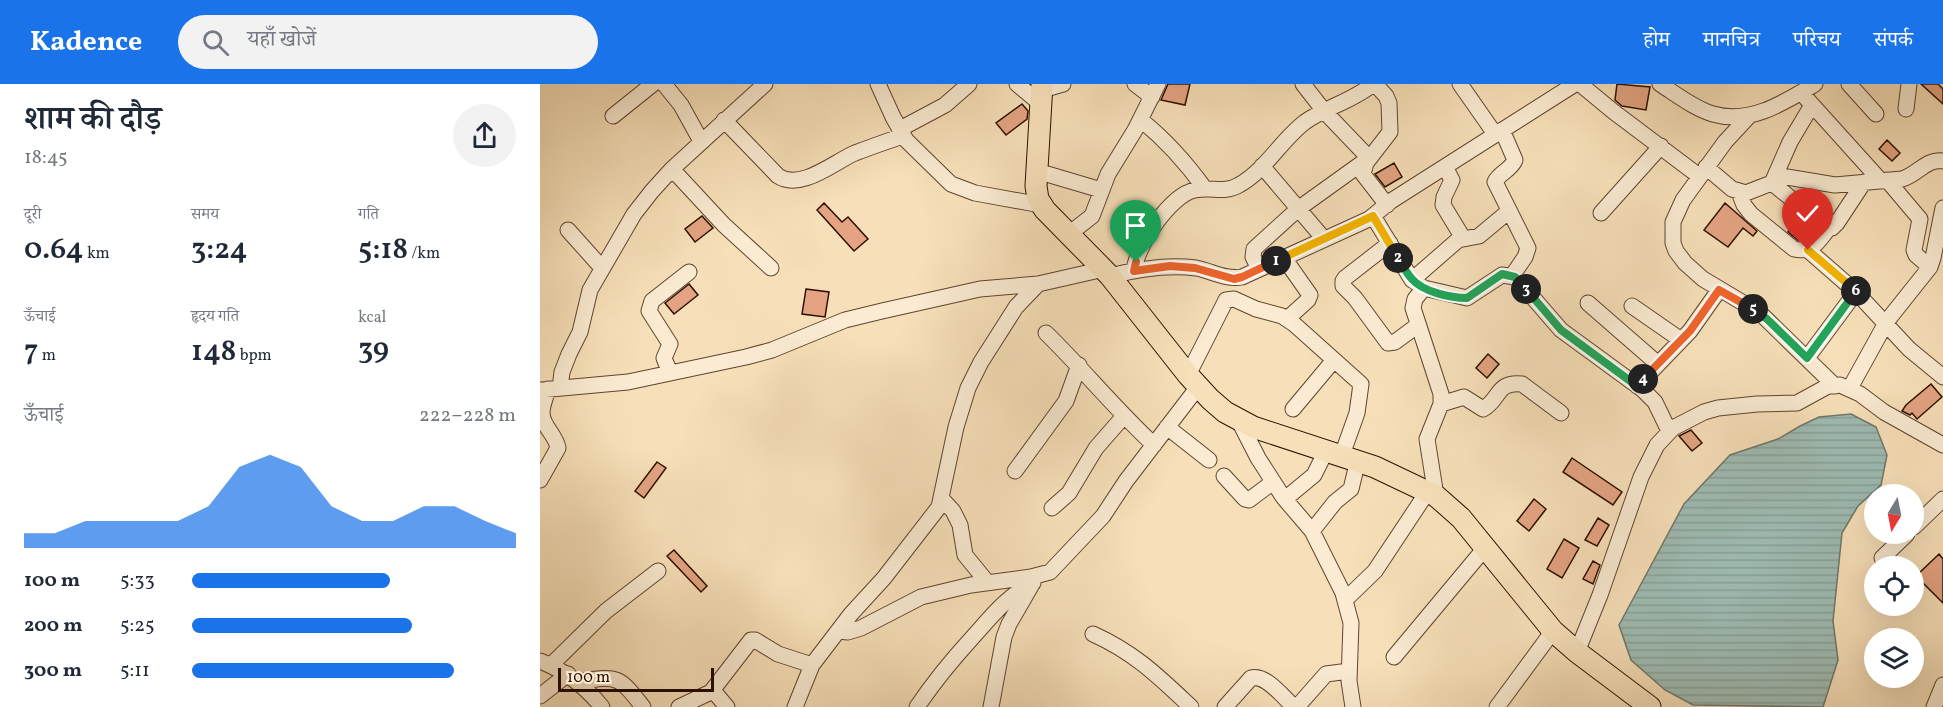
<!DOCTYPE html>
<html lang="hi">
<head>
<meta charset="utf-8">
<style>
  body { margin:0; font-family:Vollkorn,"Noto Serif Devanagari",serif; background:#f2f2f3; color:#1f2937; height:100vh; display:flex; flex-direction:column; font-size:22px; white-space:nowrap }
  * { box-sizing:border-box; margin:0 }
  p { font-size:20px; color:#747a83 }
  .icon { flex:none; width:33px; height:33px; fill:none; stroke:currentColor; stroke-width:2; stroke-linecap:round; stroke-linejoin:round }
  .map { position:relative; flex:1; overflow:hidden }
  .drawer { display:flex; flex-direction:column; background:#fff; width:540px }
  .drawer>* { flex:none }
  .needle { width:39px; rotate:190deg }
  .buttons { position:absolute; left:1324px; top:400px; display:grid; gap:12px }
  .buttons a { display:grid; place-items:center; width:60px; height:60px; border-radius:50%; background:#fff; box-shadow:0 6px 24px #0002; font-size:30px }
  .scale { position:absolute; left:18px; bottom:15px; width:156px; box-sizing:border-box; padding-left:6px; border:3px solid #2c1000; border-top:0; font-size:16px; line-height:21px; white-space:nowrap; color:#2c1000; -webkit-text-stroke:4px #faebd2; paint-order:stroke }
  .pin { position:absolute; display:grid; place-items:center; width:51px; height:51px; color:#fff; margin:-62px -26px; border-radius:50% 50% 50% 0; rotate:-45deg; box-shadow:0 0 6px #0007 }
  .pin .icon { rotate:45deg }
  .km { position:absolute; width:30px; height:30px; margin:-15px; border-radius:50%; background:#222; color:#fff; font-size:16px; line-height:30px; text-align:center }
  .round { display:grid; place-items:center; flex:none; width:63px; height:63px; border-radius:32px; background:#f2f2f3 }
  .head { display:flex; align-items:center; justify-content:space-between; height:102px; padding:0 24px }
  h1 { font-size:33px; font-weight:600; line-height:45px }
  .figures { display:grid; grid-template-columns:repeat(3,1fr); gap:9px; height:102px; padding:6px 24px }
  .figures div { display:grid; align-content:center }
  .figures b { font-size:30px; font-weight:600 }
  .figures small { font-size:16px; font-weight:400 }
  .figures p { font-size:16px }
  .chart { height:168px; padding:12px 24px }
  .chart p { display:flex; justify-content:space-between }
  .chart svg { width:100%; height:108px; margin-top:6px; fill:#1a73e8; opacity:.7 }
  ul { padding:0 24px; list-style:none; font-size:20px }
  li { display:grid; grid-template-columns:96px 72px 1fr; align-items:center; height:45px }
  li i { height:15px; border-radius:8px; background:#1a73e8 }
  header { display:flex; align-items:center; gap:36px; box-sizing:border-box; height:84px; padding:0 30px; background:#1a73e8; color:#fff }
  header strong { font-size:28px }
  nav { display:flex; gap:33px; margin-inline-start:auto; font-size:21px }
  .search { width:420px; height:54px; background:#f2f2f3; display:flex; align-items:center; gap:15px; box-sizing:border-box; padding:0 21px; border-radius:33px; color:#747a83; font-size:22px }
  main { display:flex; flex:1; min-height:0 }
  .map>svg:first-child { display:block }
  .water { fill:url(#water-rules); stroke:#70776c; stroke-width:1.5 }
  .building { fill:#e4a483; stroke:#2c1000; stroke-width:1.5 }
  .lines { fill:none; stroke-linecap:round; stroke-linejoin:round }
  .minor-casing { stroke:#5f442e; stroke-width:17 }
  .highway-casing { stroke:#2c1000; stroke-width:23 }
  .minor { stroke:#faebd2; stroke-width:15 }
  .highway { stroke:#f7e0b9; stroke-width:21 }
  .split-1-casing { stroke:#fff; stroke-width:12 }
  .split-2-casing { stroke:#fff; stroke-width:12 }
  .split-3-casing { stroke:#fff; stroke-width:12 }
  .split-4-casing { stroke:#fff; stroke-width:12 }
  .split-5-casing { stroke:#fff; stroke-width:12 }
  .split-6-casing { stroke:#fff; stroke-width:12 }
  .split-7-casing { stroke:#fff; stroke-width:12 }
  .split-1 { stroke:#f0652b; stroke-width:8 }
  .split-2 { stroke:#f5b400; stroke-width:8 }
  .split-3 { stroke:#22a559; stroke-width:8 }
  .split-4 { stroke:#22a559; stroke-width:8 }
  .split-5 { stroke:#f0652b; stroke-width:8 }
  .split-6 { stroke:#22a559; stroke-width:8 }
  .split-7 { stroke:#f5b400; stroke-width:8 }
</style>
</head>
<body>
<header>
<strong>Kadence</strong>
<div class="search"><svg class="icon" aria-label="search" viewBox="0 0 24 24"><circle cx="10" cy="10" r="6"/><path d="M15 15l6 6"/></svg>यहाँ खोजें</div>
<nav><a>होम</a><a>मानचित्र</a><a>परिचय</a><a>संपर्क</a></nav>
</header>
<main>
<section class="drawer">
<div class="head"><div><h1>शाम की दौड़</h1><p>18:45</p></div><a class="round"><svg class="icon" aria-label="share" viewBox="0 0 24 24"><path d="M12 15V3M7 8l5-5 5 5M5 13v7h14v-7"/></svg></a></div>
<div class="figures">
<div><p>दूरी</p><b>0.64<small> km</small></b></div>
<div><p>समय</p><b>3:24</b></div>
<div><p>गति</p><b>5:18<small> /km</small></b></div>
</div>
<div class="figures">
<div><p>ऊँचाई</p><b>7<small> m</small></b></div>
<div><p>हृदय गति</p><b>148<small> bpm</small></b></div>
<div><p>kcal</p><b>39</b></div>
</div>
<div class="chart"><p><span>ऊँचाई</span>222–228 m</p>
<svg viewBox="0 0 160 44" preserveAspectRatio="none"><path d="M0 44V38L10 38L20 33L30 33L40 33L50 33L60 27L70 11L80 6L90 11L100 27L110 33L120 33L130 27L140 27L150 33L160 38V44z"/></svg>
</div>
<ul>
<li><b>100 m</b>5:33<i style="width:61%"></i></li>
<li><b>200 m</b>5:25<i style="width:68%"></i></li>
<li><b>300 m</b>5:11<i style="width:81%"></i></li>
</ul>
</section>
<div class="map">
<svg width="1403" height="623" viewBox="0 0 1403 623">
  <defs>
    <pattern id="water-rules" width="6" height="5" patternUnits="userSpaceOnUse" patternTransform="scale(1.5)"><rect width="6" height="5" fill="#9ebcb4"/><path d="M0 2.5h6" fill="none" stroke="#88a199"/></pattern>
  </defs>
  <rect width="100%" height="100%" fill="#f7e0b9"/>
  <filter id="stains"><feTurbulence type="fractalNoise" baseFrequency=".00333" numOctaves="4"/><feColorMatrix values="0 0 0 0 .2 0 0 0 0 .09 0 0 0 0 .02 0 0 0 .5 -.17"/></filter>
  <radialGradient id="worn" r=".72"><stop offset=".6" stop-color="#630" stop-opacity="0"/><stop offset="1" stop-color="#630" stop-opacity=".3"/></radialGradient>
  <path class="water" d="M 1311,330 L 1336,343 L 1347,371 L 1341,401 L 1318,422 L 1302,449 L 1293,537 L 1298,576 L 1283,623 L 1153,621 L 1125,606 L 1091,576 L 1079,541 L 1144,420 L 1190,371 L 1238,355 L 1260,342 L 1279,333 Z"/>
  <path class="building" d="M 628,0 L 650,0 L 645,21 L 621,16 Z
    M 1077,0 L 1110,3 L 1106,26 L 1082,22 L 1075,16 Z
    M 1381,0 L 1398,0 L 1403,5 L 1403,20 Z
    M 482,20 L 488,27 L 487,35 L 466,51 L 456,39 Z
    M 1347,56 L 1360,69 L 1352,77 L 1339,65 Z
    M 854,79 L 862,93 L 845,103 L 835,90 Z
    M 284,119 L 302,138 L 308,133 L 328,155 L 314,167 L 277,126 Z
    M 1185,119 L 1217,147 L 1213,152 L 1203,144 L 1188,163 L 1164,146 Z
    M 162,132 L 173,144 L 155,158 L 145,145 Z
    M 1259,134 L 1275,146 L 1264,156 L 1258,156 L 1248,148 Z
    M 149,200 L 158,211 L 134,230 L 125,219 Z
    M 266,205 L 289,208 L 285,233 L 262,230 Z
    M 948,270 L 959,280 L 947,294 L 936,284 Z
    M 1391,300 L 1402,313 L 1377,335 L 1372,329 L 1370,331 L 1362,327 L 1366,321 Z
    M 1151,346 L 1162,359 L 1152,367 L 1139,352 Z
    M 1032,374 L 1082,408 L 1073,421 L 1023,388 Z
    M 117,378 L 126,384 L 104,414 L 95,407 Z
    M 994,415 L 1006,425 L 989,447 L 977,437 Z
    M 1058,434 L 1069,441 L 1057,462 L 1045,456 Z
    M 1024,455 L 1039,464 L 1022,494 L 1007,485 Z
    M 134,466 L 167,502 L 161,508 L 127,472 Z
    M 1399,470 L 1403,475 L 1403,519 L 1376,492 Z
    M 1053,477 L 1060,481 L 1053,500 L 1043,495 Z"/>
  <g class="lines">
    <defs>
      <path id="minor" d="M 124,0 L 141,21 L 161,57
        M 338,0 L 353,33 L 366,56 L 411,100 L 435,109 L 501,121
        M 477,0 L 502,21
        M 595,0 L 612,13
        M 835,0 L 846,12 L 849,19 L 850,48 L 826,79 L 823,90 L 847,121
        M 920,0 L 955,50
        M 1040,0 L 1074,28 L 1159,92
        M 1120,0 C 1136,10 1155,25 1173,30 C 1210,41 1245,18 1275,0
        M 1309,0 L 1336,30
        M 502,6 L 523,0
        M 1266,14 L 1340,96
        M 1272,21 L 1250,58 L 1232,99 L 1286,143 L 1292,144 L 1297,139 L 1324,98
        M 1366,25 L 1369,0
        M 1210,31 L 1185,58 L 1143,116 L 1133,138 L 1133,159 L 1136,167 L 1145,179 L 1163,195 L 1220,229 L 1295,302
        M 73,32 L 113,0
        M 184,36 L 238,92 C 261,107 294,78 315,69 C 331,63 347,57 363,52
        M 601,36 C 627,57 645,77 665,105
        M 360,45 L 405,21 L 429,0
        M 962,46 L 975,76 C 971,86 959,89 955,98 L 988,164 L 985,173 L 972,192
        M 722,82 L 784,155
        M 905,83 L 912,96 L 904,113 L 903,121 L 923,154
        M 1166,83 L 1192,105 L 1206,109 L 1247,93 L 1295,101 L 1362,95 C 1377,91 1387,74 1403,77
        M 132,85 L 184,141 L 231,184
        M 507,90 L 561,106
        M 1347,96 L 1380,135 L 1374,166 L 1376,171 L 1390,183
        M 1199,108 L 1204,121 L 1211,130 L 1254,165 C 1274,169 1278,157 1289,144
        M 1061,129 L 1121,62
        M 833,132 L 872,196 L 884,204 L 927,214 L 962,191 L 975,193 L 1021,246 L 1103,306 L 1115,318 L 1129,347
        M 28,146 L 62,184
        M 529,150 L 552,132 L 568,90 L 595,46 L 618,0
        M 850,159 L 805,194 L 803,197 L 803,202 L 815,214 L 848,259 L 855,258 L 878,241
        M 1268,166 L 1316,208 L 1369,265 L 1403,293
        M 744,174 L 770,211 L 768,216 L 747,235
        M 719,185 L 713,173 L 714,165 L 758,125 L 829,74 L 784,27 L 763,0
        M 594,187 C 596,162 630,111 655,106 C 671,102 684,110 699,101 C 726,86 741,56 765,38 C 786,23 813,17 833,0
        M 570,192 C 598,185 627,180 656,184 C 672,187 685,196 702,193 L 829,135 L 851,117 L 1035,0
        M 872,196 L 918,156 L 939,152 L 969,127
        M 884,204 L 875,215 L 873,224 L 901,310 L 901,320 L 887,355 L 896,412
        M 1048,219 L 1118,280
        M 1092,222 L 1141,256
        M 506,249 C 543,285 576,326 614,361
        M 1267,274 L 1316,208
        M 130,289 L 124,274 L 130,260 L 109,227 L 112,217 L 149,188
        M 648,291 L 686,216 L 694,215 L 716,225 L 742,232 L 754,240 L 821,300 L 817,329 L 802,371
        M 1097,302 L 1150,247 L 1179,206
        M 20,304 L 22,288 L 29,270 L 40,248 L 50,206 L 94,130 L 112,107 L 132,85 L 225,0
        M 1310,304 L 1347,237 L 1390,183 L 1393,174 L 1403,124
        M 0,306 L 88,298 L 206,273 L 232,266 L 305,236 L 342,227 L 440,205 L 498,200
        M 901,320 L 924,313 L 943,325 C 960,316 956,297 982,300 L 1021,329
        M 753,325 L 794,276
        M 698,335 L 718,374 L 743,413 L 772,447 L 803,509 L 811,539 L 809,597 L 813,623
        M 627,343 L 669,376
        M 475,387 L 526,317 L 539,281
        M 684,392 L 705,415 L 709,416 L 733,398
        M 0,396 L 18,364 C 16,351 2,342 2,329 C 2,321 6,313 8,305
        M 401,414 L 413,427 L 420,441 L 425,471 L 447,498
        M 745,415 L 774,391 L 786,367
        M 512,424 L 529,409 L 556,364 L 584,332
        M 1374,443 L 1403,415
        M 772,447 L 795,418 L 811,405 L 818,376
        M 1342,474 L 1367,450
        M 805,516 L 835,487 L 888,407
        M 298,547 L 308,548 L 321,544 L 381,513 L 431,501 L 491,493 L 510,488 L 563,432 L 586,397 L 658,303
        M 553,550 C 595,569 618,592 651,623
        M 1037,568 L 1060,511 L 1101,393 L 1117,361 L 1133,344 L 1164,328 L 1178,324 L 1217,320 L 1257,319 L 1288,302 L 1300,301 L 1320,310 L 1344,328 L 1403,361
        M 854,573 L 945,464
        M 0,577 C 26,587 45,602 62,623
        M 11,581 L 66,527 L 118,487
        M 39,598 C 78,591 79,592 103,623
        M 171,608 L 211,556 L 215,556 L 238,570 L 272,581
        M 0,612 L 28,590
        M 139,623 L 171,608 L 176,610 L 187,623
        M 255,623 L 272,581 L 311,530 L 344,494 L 399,423 L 416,343 L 428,304 L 441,278 L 476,223 L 498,200 L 564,185
        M 377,623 C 393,599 412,576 432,554 C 451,533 467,512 493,499
        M 451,623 L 464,553 L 469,540 L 491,502
        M 685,623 L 711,594 C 726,590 743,613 754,623
        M 757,623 L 786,590 L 809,587
        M 957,623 L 1013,547
        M 1394,623 L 1403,601"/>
      <path id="highway" d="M 502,0 L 496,102 L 498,115 L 505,126 L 570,192 L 648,291 L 670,315 L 685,328 L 713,343 L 835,383 L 896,412 L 921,434 L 1013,547 L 1037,568 L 1110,623"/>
    </defs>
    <use href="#minor" class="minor-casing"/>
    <use href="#highway" class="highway-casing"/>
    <use href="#minor" class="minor"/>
    <use href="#highway" class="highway"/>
  </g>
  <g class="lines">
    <defs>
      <path id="split-1" d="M 596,178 L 594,187 L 630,182 L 655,184 L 694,195 L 702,193 L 736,177"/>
      <path id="split-2" d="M 736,177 L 833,132 L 858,174"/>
      <path id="split-3" d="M 858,174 C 863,181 866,189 872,195 C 883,208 911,214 927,214 L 962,190 L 975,193 L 986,205"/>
      <path id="split-4" d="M 986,205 L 1021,246 L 1097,302 L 1103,295"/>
      <path id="split-5" d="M 1103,295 L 1150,247 L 1179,206 L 1213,225"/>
      <path id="split-6" d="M 1213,225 L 1227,235 L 1267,274 L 1316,207"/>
      <path id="split-7" d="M 1268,166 L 1316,207"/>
    </defs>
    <use href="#split-1" class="split-1-casing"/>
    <use href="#split-2" class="split-2-casing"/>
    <use href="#split-3" class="split-3-casing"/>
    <use href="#split-4" class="split-4-casing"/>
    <use href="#split-5" class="split-5-casing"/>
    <use href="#split-6" class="split-6-casing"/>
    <use href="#split-7" class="split-7-casing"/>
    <use href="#split-1" class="split-1"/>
    <use href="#split-2" class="split-2"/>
    <use href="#split-3" class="split-3"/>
    <use href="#split-4" class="split-4"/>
    <use href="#split-5" class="split-5"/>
    <use href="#split-6" class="split-6"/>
    <use href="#split-7" class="split-7"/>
  </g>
  <rect width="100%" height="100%" filter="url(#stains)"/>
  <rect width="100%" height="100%" fill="url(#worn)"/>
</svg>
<div class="buttons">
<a><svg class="needle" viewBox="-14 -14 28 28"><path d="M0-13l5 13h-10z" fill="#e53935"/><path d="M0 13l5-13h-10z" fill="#747a83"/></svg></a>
<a><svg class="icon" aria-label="locate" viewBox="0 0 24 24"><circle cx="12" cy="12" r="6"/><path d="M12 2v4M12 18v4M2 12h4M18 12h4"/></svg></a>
<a><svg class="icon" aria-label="layers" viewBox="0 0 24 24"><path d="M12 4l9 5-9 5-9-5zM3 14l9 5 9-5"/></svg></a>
</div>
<div class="scale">100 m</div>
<div class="pin" style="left:596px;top:178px;background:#1e9e55"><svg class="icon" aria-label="arrive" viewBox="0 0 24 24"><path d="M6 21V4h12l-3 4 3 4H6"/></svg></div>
<div class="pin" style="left:1268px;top:166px;background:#d93025"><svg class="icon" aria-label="check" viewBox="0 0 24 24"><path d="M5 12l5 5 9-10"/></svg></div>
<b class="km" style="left:736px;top:177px">1</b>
<b class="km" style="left:858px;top:174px">2</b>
<b class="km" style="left:986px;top:205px">3</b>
<b class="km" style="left:1103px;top:295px">4</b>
<b class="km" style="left:1213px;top:225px">5</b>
<b class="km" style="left:1316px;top:207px">6</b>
</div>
</main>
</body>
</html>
